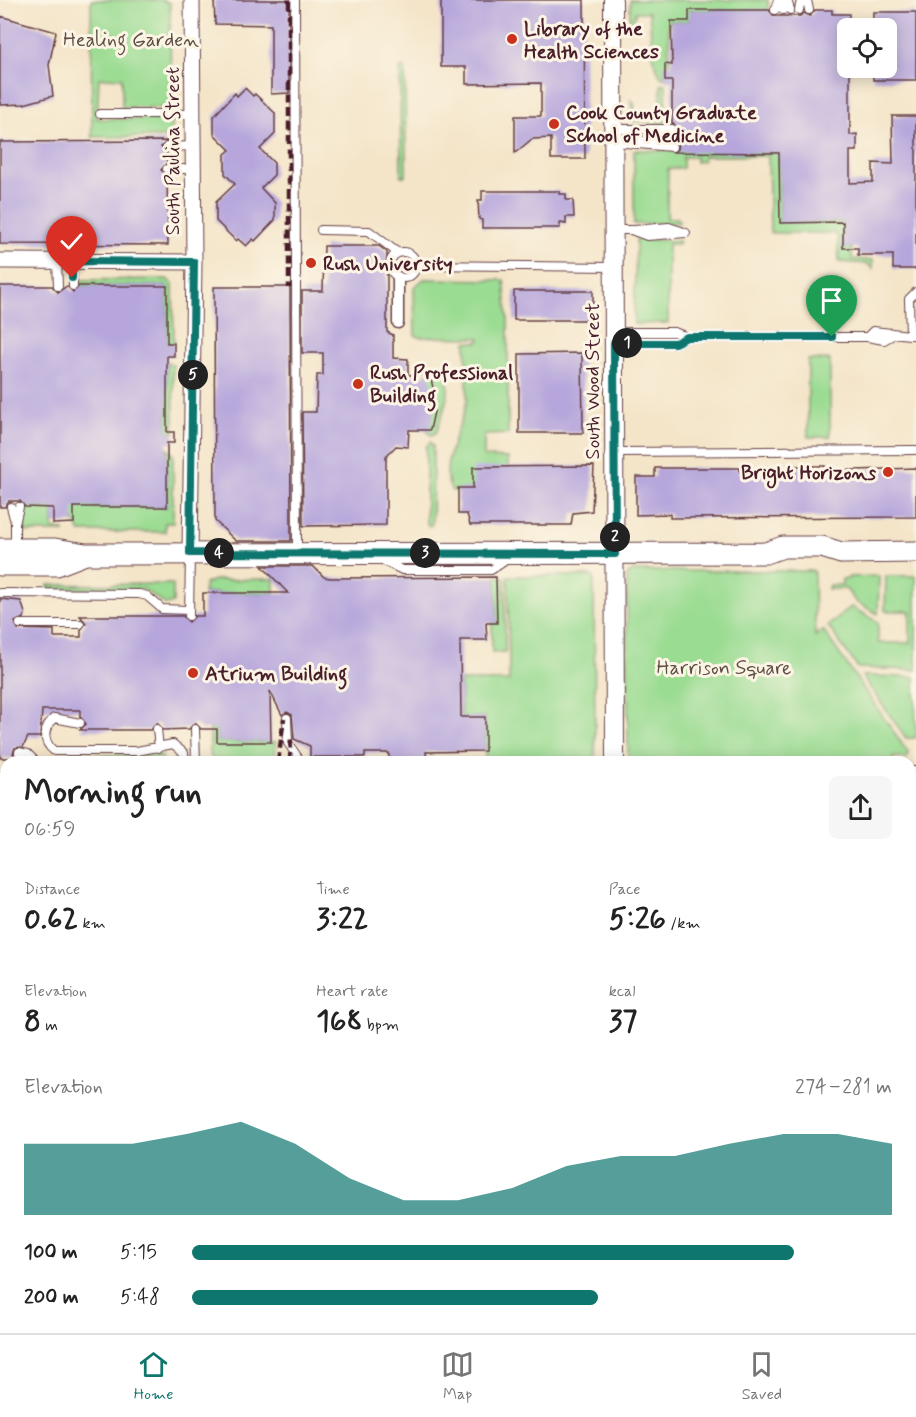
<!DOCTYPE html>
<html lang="en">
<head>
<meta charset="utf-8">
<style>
  body { margin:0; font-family:Mynerve,sans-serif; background:#f6f6f6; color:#222; height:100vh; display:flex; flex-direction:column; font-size:22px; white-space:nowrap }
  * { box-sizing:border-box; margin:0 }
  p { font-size:20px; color:#767676 }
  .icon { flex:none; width:33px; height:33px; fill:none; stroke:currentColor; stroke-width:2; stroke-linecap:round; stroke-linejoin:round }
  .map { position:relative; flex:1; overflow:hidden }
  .side { position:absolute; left:0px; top:756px; width:916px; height:578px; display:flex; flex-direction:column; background:#fff; border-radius:18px 18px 0 0; box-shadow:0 3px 15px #0003 }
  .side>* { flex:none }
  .tools { position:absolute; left:837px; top:18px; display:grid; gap:12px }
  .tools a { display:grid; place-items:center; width:60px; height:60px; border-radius:9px; background:#fff; box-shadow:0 3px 15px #0003; font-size:30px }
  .pin { position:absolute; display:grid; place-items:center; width:51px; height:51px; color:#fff; margin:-62px -26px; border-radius:50% 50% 50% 0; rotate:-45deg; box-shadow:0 0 6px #0007 }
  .pin .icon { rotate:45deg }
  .km { position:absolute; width:30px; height:30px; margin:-15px; border-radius:50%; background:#222; color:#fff; font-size:16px; line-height:30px; text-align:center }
  .round { display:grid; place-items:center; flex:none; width:63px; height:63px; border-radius:9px; background:#f6f6f6 }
  .overview { display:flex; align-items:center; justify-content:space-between; height:102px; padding:0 24px }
  h1 { font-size:33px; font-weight:700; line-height:45px }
  .stats { display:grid; grid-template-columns:repeat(3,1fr); gap:9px; height:102px; padding:6px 24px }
  .stats div { display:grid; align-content:center }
  .stats b { font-size:30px; font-weight:700 }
  .stats small { font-size:16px; font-weight:400 }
  .stats p { font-size:16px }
  .chart { height:168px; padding:12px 24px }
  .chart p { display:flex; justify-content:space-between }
  .chart svg { width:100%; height:108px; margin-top:6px; fill:#0f766e; opacity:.7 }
  ul { padding:0 24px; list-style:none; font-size:20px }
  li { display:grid; grid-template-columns:96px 72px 1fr; align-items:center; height:45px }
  li i { height:15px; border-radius:8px; background:#0f766e }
  .dock { display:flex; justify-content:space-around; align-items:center; height:84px; border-top:2px solid #e0e0e0; background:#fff; font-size:16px; color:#767676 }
  .dock a { display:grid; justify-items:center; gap:3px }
  .dock .active { color:#0f766e }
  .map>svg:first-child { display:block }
  .green { fill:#9bdc93; stroke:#727e5f; stroke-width:1.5 }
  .building { fill:#b6a6dc }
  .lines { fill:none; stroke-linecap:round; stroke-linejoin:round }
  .service-casing { stroke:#643d43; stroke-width:10 }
  .pedestrian-casing { stroke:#643d43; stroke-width:13 }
  .minor-casing { stroke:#643d43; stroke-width:17 }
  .tertiary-casing { stroke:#643d43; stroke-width:20 }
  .secondary-casing { stroke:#643d43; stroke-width:23 }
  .motorway-casing { stroke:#643d43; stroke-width:29 }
  .service { stroke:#fff; stroke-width:8 }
  .pedestrian { stroke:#fff; stroke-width:10 }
  .minor { stroke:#fff; stroke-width:15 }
  .tertiary { stroke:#fff; stroke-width:18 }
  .secondary { stroke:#fff; stroke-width:21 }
  .motorway { stroke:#fff; stroke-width:27 }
  .rail { stroke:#4a1f2b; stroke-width:4.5; stroke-dasharray:9 4.5; stroke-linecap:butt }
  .route-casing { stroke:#fff; stroke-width:12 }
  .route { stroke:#0f766e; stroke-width:8 }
  .poi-dot { fill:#c8321e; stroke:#fcf5e5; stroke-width:2 }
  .labels { text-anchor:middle; stroke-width:6; stroke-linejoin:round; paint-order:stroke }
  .poi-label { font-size:20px; font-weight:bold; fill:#4a1f2b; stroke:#fcf5e5; text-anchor:start }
  .park-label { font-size:20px; fill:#5e4e45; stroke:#fcf5e5 }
  .street-label { font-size:20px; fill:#4a1f2b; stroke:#fcf5e5 }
</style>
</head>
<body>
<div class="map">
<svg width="916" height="1333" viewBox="0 0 916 1333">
  <rect width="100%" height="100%" fill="#fcf5e5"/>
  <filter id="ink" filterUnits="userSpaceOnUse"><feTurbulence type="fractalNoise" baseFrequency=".0167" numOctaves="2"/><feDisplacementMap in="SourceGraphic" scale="12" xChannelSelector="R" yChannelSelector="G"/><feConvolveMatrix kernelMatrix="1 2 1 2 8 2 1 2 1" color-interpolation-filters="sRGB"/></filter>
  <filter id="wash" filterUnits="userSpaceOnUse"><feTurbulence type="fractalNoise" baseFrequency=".008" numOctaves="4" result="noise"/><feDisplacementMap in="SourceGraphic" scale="24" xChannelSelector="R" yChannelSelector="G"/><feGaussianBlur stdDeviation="1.35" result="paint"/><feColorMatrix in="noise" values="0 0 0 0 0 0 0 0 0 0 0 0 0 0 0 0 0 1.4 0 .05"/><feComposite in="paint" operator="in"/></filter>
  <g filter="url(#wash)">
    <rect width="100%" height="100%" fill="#f4e5c9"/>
    <path class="green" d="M 91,0 L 161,0 L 170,3 L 171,108 L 122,107 L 122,78 L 99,78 L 97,119 L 171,119 L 171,137 L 92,137 Z
      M 630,0 L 768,0 L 768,10 L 689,10 L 689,21 L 669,21 L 669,64 L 665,65 L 665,77 L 661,77 L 653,59 L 649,12 L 635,12 L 634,25 L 630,30 Z
      M 400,68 L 405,68 L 406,176 L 401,176 Z
      M 661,84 L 666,84 L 666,123 L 633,121 L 631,100 L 634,103 L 635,118 L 661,117 Z
      M 634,150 L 779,153 L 780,222 L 843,222 L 843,248 L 852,248 L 852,259 L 873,260 L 873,269 L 868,264 L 839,262 L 838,237 L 834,233 L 770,233 L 768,156 L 703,156 L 703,161 L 696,162 L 696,157 L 683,157 L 683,168 L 668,169 L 667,218 L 678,218 L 679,223 L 634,224 Z
      M 636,239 L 679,241 L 678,244 L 668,244 L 668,323 L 634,324 Z
      M 167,279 L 173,284 L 174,343 L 167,343 L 167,286 L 75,286 L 75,280 Z
      M 424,279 L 504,280 L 508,321 L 508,434 L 484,435 L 484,457 L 508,458 L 508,467 L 473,488 L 452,491 C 436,465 464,425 467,399 C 468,381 466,361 466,342 L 479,342 L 480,338 L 419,337 L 415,335 L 414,287 Z
      M 808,360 L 830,360 L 830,437 L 808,437 Z
      M 167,362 L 173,365 L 174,432 L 167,432 Z
      M 434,366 L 444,368 C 455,385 442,416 436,433 L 431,435 L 427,430 L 428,372 Z
      M 430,442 L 433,446 L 432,524 L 429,526 L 426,522 L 426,447 Z
      M 167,448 L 173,454 L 173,523 L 165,523 L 165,532 L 80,532 L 67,507 L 167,507 Z
      M 25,507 L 53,508 L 53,529 L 64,530 L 64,532 L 24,532 Z
      M 633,571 L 814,571 L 815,636 L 823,630 L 909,754 L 907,758 L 893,757 L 893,762 L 628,762 L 627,575 Z
      M 508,576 L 591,576 L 594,578 L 595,758 L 485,759 L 485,717 L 461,717 L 461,681 L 509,681 Z
      M 879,576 L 878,614 L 856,602 L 846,589 L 828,589 L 829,585 L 842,585 L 842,579 L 848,579 L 849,577 Z
      M 886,576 L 916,576 L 916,670 L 858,668 L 828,626 L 851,607 L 878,622 L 878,643 L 910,643 L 910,611 L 885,611 Z
      M 496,577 L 505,577 L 505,652 L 492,652 L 492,623 L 497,623 Z
      M 274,579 L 274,593 L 203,593 L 205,584 L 214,580 Z
      M 173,584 L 173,603 L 166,605 L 143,589 L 48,589 L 48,585 Z
      M 862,676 L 915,677 L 916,738 L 906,738 Z
      M 210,729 L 217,729 L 217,742 L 276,742 L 275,760 L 213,760 L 210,755 Z
      M 161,754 L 163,759 L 50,759 L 50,756 Z"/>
    <g id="blocks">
      <path class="building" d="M 214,0 L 289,0 L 289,93 L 271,94 L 271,25 L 215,24 Z
        M 441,0 L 584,0 L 585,159 L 551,159 L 551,138 L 532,139 L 515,153 L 515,116 L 541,116 L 541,83 L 466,84 L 466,67 L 441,67 Z
        M 689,10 L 769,10 L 774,16 L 800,16 L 804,13 L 810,16 L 815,10 L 832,10 L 832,14 L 849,14 L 848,68 L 850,68 L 850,135 L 857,134 L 857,151 L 850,151 L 850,183 L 873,182 L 873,163 L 893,164 L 892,116 L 916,116 L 916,269 L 893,269 L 893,255 L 858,255 L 858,248 L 843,248 L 843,222 L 780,223 L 779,153 L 674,152 L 678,148 L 675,134 L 678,128 L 672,123 L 672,81 L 665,81 L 665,64 L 672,65 L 671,21 L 689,21 Z
        M 873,12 L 916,12 L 916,80 L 873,80 L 873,68 L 886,68 L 886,28 L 873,28 Z
        M 0,16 L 56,32 L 49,65 L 53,96 L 24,104 L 0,105 Z
        M 245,88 L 253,96 L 255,94 L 275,113 L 275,134 L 260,149 L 274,163 L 274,175 L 261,188 L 275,203 L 275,220 L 255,241 L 253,239 L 246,246 L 238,239 L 236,241 L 216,221 L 216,202 L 235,184 L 225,174 L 225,154 L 230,150 L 214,134 L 214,116 L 235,93 L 237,96 Z
        M 167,141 L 161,147 L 167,153 L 167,163 L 161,170 L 167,175 L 168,245 L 0,244 L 0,142 Z
        M 482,191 L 559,191 L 559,194 L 566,194 L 566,200 L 573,200 L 574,217 L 566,217 L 566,224 L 560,223 L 560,228 L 482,228 L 482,220 L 479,219 L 478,200 L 482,200 Z
        M 324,246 L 379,246 L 387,252 L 387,332 L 393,335 L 393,358 L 408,359 L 408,375 L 430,375 L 434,392 L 434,412 L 430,430 L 409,430 L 408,447 L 396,446 L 386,456 L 386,525 L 303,526 L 302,412 L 316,412 L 317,375 L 323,375 L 323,353 L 302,353 L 302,291 L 323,291 Z
        M 0,286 L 52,286 L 58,292 L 67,286 L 73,292 L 79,286 L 167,286 L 167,343 L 174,343 L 174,356 L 167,356 L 167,432 L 174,432 L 174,443 L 167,443 L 167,507 L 74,507 L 74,523 L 53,524 L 53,508 L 25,507 L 20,501 L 9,501 L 5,507 L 0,507 Z
        M 214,287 L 289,287 L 290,289 L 291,541 L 236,541 L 215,521 Z
        M 514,291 L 593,291 L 593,320 L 514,320 Z
        M 582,353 L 583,433 L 519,433 L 519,354 Z
        M 594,466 L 592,511 L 573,513 L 571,525 L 470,525 L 467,514 L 458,514 L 458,488 L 473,488 L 473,467 Z
        M 795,466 L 825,466 L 825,471 L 916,468 L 916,517 L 670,518 L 670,514 L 636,515 L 636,477 L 655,477 L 655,468 L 740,468 L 740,472 L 795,472 Z
        M 262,566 L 313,566 L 324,577 L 330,578 L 496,577 L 497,623 L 486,623 L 487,640 L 460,640 L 461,717 L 485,717 L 485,751 L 426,752 L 427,762 L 389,762 L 389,753 L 365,753 L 365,757 L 310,757 L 310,746 L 294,739 L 292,715 L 287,712 L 282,715 L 270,691 L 271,742 L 217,742 L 217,729 L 201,729 L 195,723 L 189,729 L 163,730 L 157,723 L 151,730 L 80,730 L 86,724 L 80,717 L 80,710 L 42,710 L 40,737 L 28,737 L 23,747 L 15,748 L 13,753 L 17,758 L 0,758 L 0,599 L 21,601 L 25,613 L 24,618 L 15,622 L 18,629 L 54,630 L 54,637 L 81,637 L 81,630 L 86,623 L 80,616 L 183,616 L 189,622 L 195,616 L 203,616 L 203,593 L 288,593 Z"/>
    </g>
  </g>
  <g filter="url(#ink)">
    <use href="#blocks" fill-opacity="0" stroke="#643d43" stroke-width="1.5"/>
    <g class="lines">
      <defs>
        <path id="service" d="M 295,0 L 297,553
          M 783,0 L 783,10
          M 787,0 L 790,10
          M 807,0 L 809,10
          M 775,10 L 778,0
          M 799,10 L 801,0
          M 100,114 L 193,114
          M 614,129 L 672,129
          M 634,141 L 672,139
          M 614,142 L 672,147
          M 167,147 L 193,146
          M 167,169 L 193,169
          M 321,230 L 369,231 L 398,253
          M 614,230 L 631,230 L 647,236 L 686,233
          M 634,230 L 669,227 L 684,232
          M390 265a13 13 0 1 1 26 0a13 13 0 1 1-26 0Z
          M 57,261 L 58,286
          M 72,261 L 73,286
          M 416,265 L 613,267
          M 916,292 L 909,299 L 910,335 L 916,335
          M 614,332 L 674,332 L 687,337 L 867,337 L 884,340 L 893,335
          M 867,337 L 873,331 L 910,335
          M 615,343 L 675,343 L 687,337
          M 615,452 L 916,450
          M 11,507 L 15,522
          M 15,549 L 15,524 L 19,507
          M 380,559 L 402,570 L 491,570 L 509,558
          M 0,593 L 139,594 L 147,596 L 162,609 L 189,610
          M 189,616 L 190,555
          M 20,624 L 80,624
          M 287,718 L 288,743 L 301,762
          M 80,723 L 54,718 C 43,728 42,741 54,751 L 137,751 L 173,744 L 184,753 L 185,762
          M 157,729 L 159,748
          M 195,729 L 196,762
          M 19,752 L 28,754 L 36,762"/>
        <path id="pedestrian" d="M 398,323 L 398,277"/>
        <path id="minor" d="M 0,261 L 194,262
          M 190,553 L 194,262 L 192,0
          M 192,1328 L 192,1333
          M 614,1328 L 614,1333"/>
        <path id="tertiary" d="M 613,0 L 615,762
          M 910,776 L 916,776
          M 0,781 L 6,781
          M 910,1049 L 916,1049
          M 0,1051 L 6,1051"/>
        <path id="secondary" d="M 0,549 L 55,549 L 86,554 L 766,553 L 783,547 L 822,547 L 841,553 L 916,552
          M 0,565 L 57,565 L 83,555
          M 910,845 L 916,839
          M 457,1333 L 463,1328"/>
        <path id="motorway" d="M 0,854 L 6,854
          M 910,860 L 916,860
          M 0,979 L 6,979
          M 910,981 L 916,983"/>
      </defs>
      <use href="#service" class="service-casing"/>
      <use href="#pedestrian" class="pedestrian-casing"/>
      <use href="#minor" class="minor-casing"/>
      <use href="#tertiary" class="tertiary-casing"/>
      <use href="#secondary" class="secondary-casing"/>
      <use href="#motorway" class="motorway-casing"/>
      <use href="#service" class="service"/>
      <use href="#pedestrian" class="pedestrian"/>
      <use href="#minor" class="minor"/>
      <use href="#tertiary" class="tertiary"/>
      <use href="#secondary" class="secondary"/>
      <use href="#motorway" class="motorway"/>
      <path class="rail" d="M 289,0 L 289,288
        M 278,762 L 284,718
        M 290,762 L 291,735
        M 0,897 L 6,897
        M 910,905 L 916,905
        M 0,920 L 6,920
        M 910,921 L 916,921
        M 0,937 L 6,937
        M 286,1328 L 286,1333"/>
    </g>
  </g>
  <g class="lines" filter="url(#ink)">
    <defs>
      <path id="route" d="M 72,278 L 72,261 L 194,262 L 190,553 L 615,554 L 614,343 L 675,343 L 687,337 L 832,337"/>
    </defs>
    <use href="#route" class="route-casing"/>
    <use href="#route" class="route"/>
  </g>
  <g class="poi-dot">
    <circle cx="512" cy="39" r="6"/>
    <circle cx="554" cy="124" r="6"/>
    <circle cx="311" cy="263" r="6"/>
    <circle cx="358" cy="384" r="6"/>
    <circle cx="888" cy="472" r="6"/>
    <circle cx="193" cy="673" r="6"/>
  </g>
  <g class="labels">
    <g class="poi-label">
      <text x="524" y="35">Library of the<tspan x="524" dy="23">Health Sciences</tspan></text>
      <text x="566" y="119">Cook County Graduate<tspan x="566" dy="23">School of Medicine</tspan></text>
      <text x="323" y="270">Rush University</text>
      <text x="370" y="379">Rush Professional<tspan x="370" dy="23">Building</tspan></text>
      <text x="876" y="479" text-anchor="end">Bright Horizons</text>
      <text x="205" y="680">Atrium Building</text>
    </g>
    <g class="park-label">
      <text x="131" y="46">Healing Garden</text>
      <text x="724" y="674">Harrison Square</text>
    </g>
    <g class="street-label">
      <text transform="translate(172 151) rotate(-90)" y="7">South Paulina Street</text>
      <text transform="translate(592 381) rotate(-90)" y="7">South Wood Street</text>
    </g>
  </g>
</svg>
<div class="tools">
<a><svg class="icon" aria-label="locate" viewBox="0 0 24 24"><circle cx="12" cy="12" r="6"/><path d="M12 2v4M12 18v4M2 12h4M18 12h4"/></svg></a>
</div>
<div class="pin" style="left:832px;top:337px;background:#1e9e55"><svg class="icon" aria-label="arrive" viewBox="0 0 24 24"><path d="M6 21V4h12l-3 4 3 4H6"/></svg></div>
<div class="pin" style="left:72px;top:278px;background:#d93025"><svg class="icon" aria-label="check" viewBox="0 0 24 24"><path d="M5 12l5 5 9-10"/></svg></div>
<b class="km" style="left:627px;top:343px">1</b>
<b class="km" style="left:615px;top:537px">2</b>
<b class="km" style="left:425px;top:553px">3</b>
<b class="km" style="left:219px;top:553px">4</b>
<b class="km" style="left:193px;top:375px">5</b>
<section class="side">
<div class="overview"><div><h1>Morning run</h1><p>06:59</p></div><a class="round"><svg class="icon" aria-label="share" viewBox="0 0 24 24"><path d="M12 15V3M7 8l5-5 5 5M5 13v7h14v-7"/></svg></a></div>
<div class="stats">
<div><p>Distance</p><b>0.62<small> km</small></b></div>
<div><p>Time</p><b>3:22</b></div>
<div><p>Pace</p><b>5:26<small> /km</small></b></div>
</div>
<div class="stats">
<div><p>Elevation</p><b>8<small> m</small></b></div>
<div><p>Heart rate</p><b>168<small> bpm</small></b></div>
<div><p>kcal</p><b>37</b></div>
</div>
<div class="chart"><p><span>Elevation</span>274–281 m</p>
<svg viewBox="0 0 160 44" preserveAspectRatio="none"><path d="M0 44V15L10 15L20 15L30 11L40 6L50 15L60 29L70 38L80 38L90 33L100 24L110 20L120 20L130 15L140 11L150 11L160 15V44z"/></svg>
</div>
<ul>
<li><b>100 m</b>5:15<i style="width:86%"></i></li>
<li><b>200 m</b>5:48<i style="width:58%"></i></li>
</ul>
</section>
</div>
<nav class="dock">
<a class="active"><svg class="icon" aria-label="home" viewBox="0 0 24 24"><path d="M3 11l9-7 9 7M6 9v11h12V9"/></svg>Home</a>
<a><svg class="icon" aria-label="map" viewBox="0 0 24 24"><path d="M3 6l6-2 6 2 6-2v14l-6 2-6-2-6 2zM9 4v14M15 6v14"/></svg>Map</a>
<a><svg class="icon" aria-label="saved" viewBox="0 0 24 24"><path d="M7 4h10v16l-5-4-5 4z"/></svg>Saved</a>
</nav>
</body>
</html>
